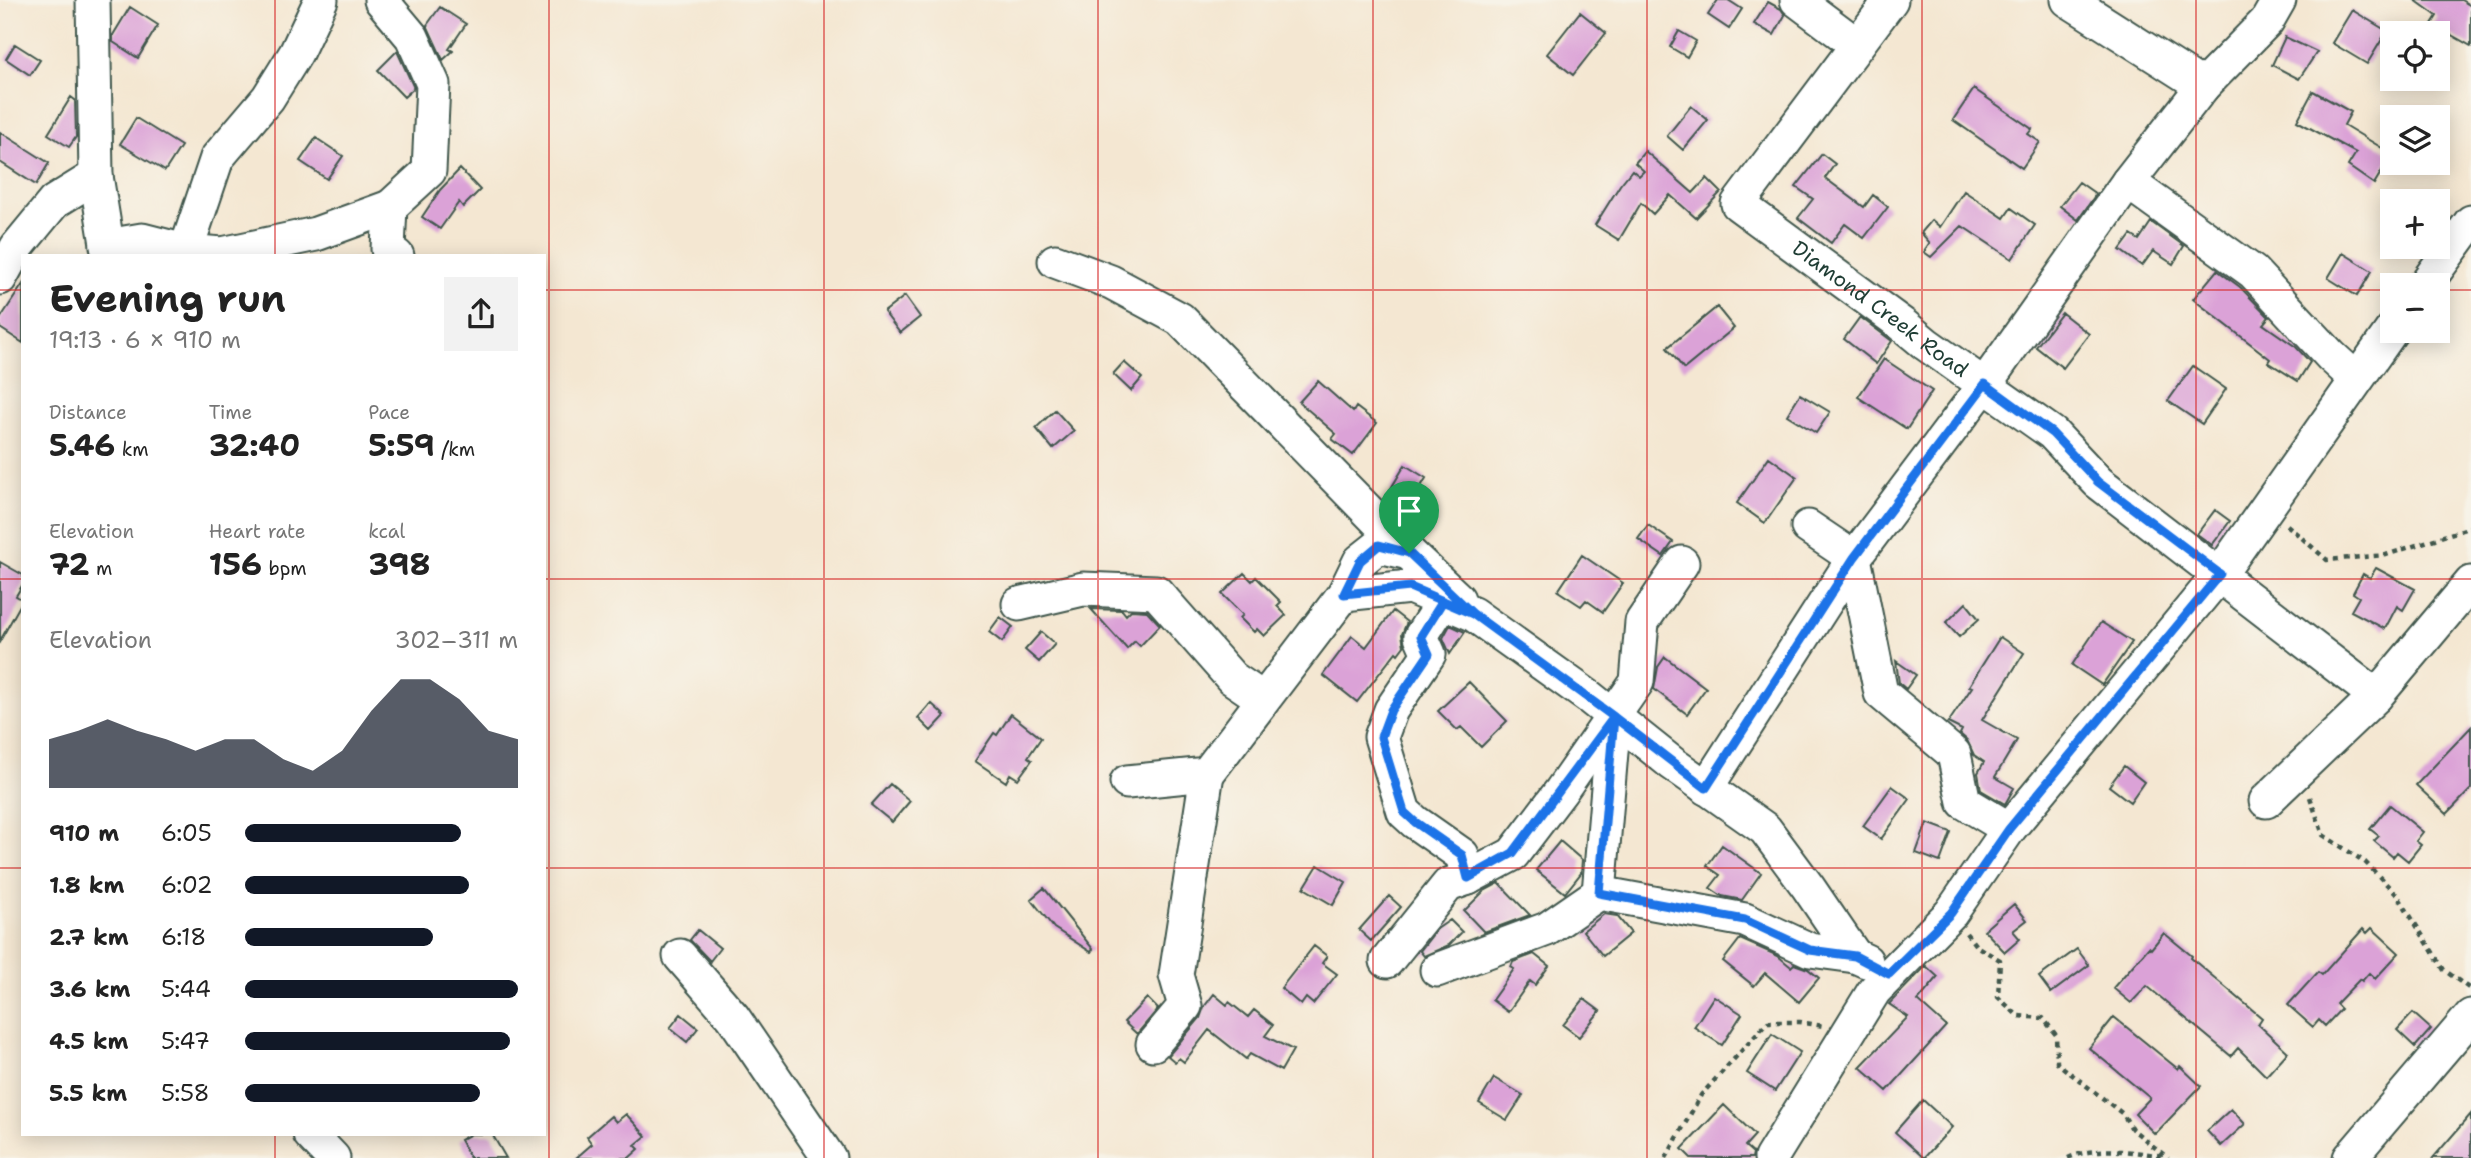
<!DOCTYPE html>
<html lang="en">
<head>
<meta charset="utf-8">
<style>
  body { margin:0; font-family:"Shantell Sans",sans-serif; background:#f2f2f2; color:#222; height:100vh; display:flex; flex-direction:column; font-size:26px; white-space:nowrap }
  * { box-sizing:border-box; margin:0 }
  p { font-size:23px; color:#767676 }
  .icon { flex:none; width:38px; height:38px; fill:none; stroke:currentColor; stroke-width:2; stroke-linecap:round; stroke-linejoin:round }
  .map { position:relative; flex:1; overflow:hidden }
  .details { position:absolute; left:21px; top:254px; width:525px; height:882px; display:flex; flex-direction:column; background:#fff; border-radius:0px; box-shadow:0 4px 18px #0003 }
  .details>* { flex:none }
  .buttons { position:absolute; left:2380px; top:21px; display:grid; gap:14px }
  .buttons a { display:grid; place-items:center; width:70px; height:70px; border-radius:0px; background:#fff; box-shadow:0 4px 18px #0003; font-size:35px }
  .pin { position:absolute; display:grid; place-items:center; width:60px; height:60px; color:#fff; margin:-72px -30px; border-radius:50% 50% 50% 0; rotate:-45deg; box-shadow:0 0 7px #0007 }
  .pin .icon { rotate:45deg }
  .round { display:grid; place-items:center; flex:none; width:74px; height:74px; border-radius:0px; background:#f2f2f2 }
  .head { display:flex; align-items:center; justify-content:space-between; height:119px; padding:0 28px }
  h1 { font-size:38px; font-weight:700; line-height:52px }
  .figures { display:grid; grid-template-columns:repeat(3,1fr); gap:10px; height:119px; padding:7px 28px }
  .figures div { display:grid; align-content:center }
  .figures b { font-size:30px; font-weight:700 }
  .figures small { font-size:19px; font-weight:400 }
  .figures p { font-size:19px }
  .chart { height:196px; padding:14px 28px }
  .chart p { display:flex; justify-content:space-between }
  .chart svg { width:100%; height:126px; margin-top:7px; fill:#111827; opacity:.7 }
  ul { padding:0 28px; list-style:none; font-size:23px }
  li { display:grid; grid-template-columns:112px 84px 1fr; align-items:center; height:52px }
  li i { height:18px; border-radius:9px; background:#111827 }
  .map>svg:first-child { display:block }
  .building { fill:#dba2d7 }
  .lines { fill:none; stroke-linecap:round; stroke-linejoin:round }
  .minor-casing { stroke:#3f564c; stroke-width:37 }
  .path { stroke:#3f564c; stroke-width:4.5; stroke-dasharray:5 5; stroke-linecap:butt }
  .minor { stroke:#fff; stroke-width:33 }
  .route-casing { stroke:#fff; stroke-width:14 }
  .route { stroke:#1a73e8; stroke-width:9 }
  .grid { fill:none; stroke:#d62828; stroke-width:2; stroke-opacity:0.55 }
  .labels { text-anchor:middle; stroke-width:5; stroke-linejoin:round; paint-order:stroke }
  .street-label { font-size:21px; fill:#1f3d34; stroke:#f7f3e8 }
</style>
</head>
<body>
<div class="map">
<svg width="2471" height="1158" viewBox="0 0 2471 1158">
  <rect width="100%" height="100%" fill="#f7f3e8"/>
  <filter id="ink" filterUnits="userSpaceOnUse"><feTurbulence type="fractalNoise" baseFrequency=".0143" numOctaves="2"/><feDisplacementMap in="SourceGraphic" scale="14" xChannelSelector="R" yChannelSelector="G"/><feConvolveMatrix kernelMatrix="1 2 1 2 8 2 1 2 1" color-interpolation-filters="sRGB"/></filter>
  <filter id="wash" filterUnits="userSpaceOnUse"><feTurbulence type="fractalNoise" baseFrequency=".00686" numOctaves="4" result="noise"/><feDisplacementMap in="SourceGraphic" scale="28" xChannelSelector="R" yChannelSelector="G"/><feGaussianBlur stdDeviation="1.57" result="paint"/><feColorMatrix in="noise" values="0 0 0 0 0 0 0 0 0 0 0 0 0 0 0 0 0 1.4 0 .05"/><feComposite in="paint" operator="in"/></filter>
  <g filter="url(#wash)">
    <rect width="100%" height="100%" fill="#f4e7d2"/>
    <g id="blocks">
      <path class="building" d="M 1718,0 L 1728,0 L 1742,9 L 1729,29 L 1708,15 Z
        M 2415,0 L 2461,0 L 2471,6 L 2471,46 L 2432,24 L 2437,16 Z
        M 1768,2 L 1781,9 L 1785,15 L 1774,35 L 1754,24 Z
        M 130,7 L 158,25 L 138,58 L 113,42 L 113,35 Z
        M 440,7 L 466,24 L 449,49 L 453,51 L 443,60 L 427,25 Z
        M 2352,10 L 2387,31 L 2367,64 L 2332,43 Z
        M 1580,12 L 1606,33 L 1573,75 L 1547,54 Z
        M 1679,31 L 1696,41 L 1687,57 L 1670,47 Z
        M 2285,37 L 2317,52 L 2299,79 L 2272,65 Z
        M 15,44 L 40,60 L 30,75 L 6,59 Z
        M 397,51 L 414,88 L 404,97 L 378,70 Z
        M 1974,89 L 2032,129 L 2028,134 L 2040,142 L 2022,168 L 1953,120 Z
        M 2313,91 L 2351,112 L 2344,125 L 2392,154 L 2374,184 L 2348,166 L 2356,153 L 2297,121 Z
        M 71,97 L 75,100 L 76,137 L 69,147 L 48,134 Z
        M 1691,106 L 1708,120 L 1683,150 L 1667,136 Z
        M 136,118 L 181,146 L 165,171 L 120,144 Z
        M 0,132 L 49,163 L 36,185 L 0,162 Z
        M 316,138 L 343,156 L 327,179 L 300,161 Z
        M 1645,151 L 1693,193 L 1707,178 L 1721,192 L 1696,218 L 1670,195 L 1653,214 L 1641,203 L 1619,240 L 1595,225 L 1620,185 L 1632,170 L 1639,176 L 1644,171 L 1635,163 Z
        M 1822,154 L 1835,164 L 1825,178 L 1864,207 L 1873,195 L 1888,207 L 1864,238 L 1845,224 L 1831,243 L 1798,218 L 1813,199 L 1796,187 Z
        M 460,169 L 480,190 L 463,207 L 459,202 L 440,229 L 422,217 L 440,190 Z
        M 2079,182 L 2096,194 L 2078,220 L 2060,206 Z
        M 1964,191 L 2004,218 L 2011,208 L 2035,225 L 2012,259 L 1962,226 L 1931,257 L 1924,252 L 1930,243 L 1921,233 L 1932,220 L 1940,227 Z
        M 2151,222 L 2184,246 L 2173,264 L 2153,251 L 2142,266 L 2120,250 L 2131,235 L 2139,240 Z
        M 2343,253 L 2372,271 L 2357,296 L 2328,278 Z
        M 2217,270 L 2240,287 L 2269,317 L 2263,324 L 2296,347 L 2310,362 L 2298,381 L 2268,362 L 2270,359 L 2193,299 Z
        M 23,284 L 23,343 L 0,328 L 0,319 Z
        M 905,296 L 920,317 L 900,333 L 884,312 Z
        M 1717,307 L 1734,328 L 1684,369 L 1667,348 Z
        M 2062,313 L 2089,334 L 2063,368 L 2036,347 Z
        M 1860,317 L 1892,341 L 1876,364 L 1844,339 Z
        M 1884,359 L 1932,391 L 1907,429 L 1858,397 Z
        M 1124,362 L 1142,378 L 1131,391 L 1113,374 Z
        M 2193,366 L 2226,389 L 2202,424 L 2168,401 Z
        M 1318,381 L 1353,412 L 1356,407 L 1377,423 L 1353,455 L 1332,439 L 1336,434 L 1299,402 Z
        M 1800,394 L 1830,412 L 1816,433 L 1787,415 Z
        M 1055,410 L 1074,431 L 1053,449 L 1036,428 Z
        M 1769,457 L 1797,477 L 1765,523 L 1737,503 Z
        M 1405,465 L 1426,478 L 1411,503 L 1390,490 Z
        M 2215,510 L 2230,521 L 2212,545 L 2197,534 Z
        M 1648,525 L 1673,542 L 1663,556 L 1638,539 Z
        M 1582,555 L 1623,583 L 1603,612 L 1586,600 L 1581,606 L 1558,591 Z
        M 0,562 L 23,575 L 23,584 L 16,596 L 23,600 L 0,641 Z
        M 2376,568 L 2415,589 L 2403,610 L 2397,606 L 2385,629 L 2351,611 L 2359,597 L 2353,593 L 2363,574 L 2370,578 Z
        M 1244,573 L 1252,581 L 1256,577 L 1281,602 L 1277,606 L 1286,615 L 1264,636 L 1257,629 L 1254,632 L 1240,618 L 1243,615 L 1222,594 Z
        M 1966,603 L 1979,619 L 1959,637 L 1946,623 Z
        M 1091,609 L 1122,610 L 1126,615 L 1131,610 L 1147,611 L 1160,625 L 1140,646 L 1135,641 L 1127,649 Z
        M 1393,611 L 1407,622 L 1402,634 L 1404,646 L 1398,654 L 1396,652 L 1357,702 L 1323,675 L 1352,636 L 1366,647 Z
        M 1000,617 L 1013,627 L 1002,642 L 989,632 Z
        M 2101,622 L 2132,642 L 2102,685 L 2072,665 Z
        M 1450,625 L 1465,632 L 1450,654 L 1443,638 Z
        M 1041,632 L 1055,644 L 1039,662 L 1025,650 Z
        M 2000,637 L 2024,653 L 1982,720 L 2017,740 L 1995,777 L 2014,788 L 2005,804 L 1981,790 L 1978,773 L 1984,762 L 1974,755 L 1967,740 L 1960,734 L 1962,730 L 1948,723 L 1972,687 L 1969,686 Z
        M 1665,657 L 1706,688 L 1687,714 L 1654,689 L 1658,667 Z
        M 1896,661 L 1916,675 L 1906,689 L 1899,683 Z
        M 1469,682 L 1507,721 L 1481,747 L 1461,727 L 1457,730 L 1438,711 Z
        M 931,703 L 945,716 L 931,731 L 918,718 Z
        M 1011,714 L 1041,738 L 1028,757 L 1032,760 L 1018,779 L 1010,774 L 1006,782 L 975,761 L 994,733 L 997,735 Z
        M 2471,727 L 2471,789 L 2447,814 L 2416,785 Z
        M 2124,766 L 2144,782 L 2130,802 L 2109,786 Z
        M 890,784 L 910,801 L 892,822 L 871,805 Z
        M 1892,786 L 1910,799 L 1881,839 L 1863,826 Z
        M 2390,805 L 2423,832 L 2416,841 L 2421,845 L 2408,861 L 2397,852 L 2393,857 L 2374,841 L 2379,836 L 2370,829 Z
        M 1927,823 L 1951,832 L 1940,862 L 1916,853 Z
        M 1560,841 L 1582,860 L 1581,873 L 1565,893 L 1536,870 Z
        M 1722,845 L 1761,873 L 1742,900 L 1722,896 L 1710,888 L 1720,875 L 1707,866 Z
        M 1318,865 L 1346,882 L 1333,905 L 1304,888 Z
        M 1499,883 L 1530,915 L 1484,932 L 1464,911 L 1484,891 Z
        M 1044,888 L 1093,949 L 1091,952 L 1054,928 L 1031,899 Z
        M 1389,896 L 1401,907 L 1371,941 L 1359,930 Z
        M 2014,904 L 2027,920 L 2013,931 L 2020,939 L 2005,952 L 1984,930 Z
        M 1604,914 L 1617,916 L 1631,933 L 1603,956 L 1583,931 Z
        M 1450,920 L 1462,932 L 1449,945 L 1424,956 L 1420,951 L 1437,929 Z
        M 2372,928 L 2399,953 L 2375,979 L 2369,973 L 2362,981 L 2360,979 L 2336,1004 L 2341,1009 L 2325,1026 L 2319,1020 L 2313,1027 L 2288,1005 L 2318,972 L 2322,975 L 2363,929 L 2367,933 Z
        M 698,930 L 720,948 L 710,961 L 690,940 Z
        M 2164,933 L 2192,956 L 2191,958 L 2262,1018 L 2258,1024 L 2288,1052 L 2266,1076 L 2238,1048 L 2231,1056 L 2147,986 L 2131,1003 L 2113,988 L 2149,947 L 2151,949 Z
        M 1740,939 L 1778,956 L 1791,967 L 1794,964 L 1808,969 L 1819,978 L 1799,1002 L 1765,973 L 1754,986 L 1723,961 Z
        M 1314,946 L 1327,956 L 1322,963 L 1337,974 L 1313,1004 L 1306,998 L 1301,1005 L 1281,988 Z
        M 2077,949 L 2089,965 L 2051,993 L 2039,977 Z
        M 1534,954 L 1549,966 L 1535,985 L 1530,981 L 1508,1012 L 1492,1000 L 1514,969 L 1511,967 L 1513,962 Z
        M 1926,966 L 1938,977 L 1918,1001 L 1946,1026 L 1887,1091 L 1860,1067 L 1908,1017 L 1889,1004 Z
        M 1214,994 L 1227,1005 L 1229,1002 L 1248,1017 L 1254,1010 L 1273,1025 L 1265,1036 L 1293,1050 L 1281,1071 L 1250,1054 L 1246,1059 L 1209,1030 L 1184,1062 L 1179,1058 L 1175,1062 L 1168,1056 L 1200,1018 L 1204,1007 Z
        M 1714,996 L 1742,1014 L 1722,1045 L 1694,1027 Z
        M 1147,998 L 1158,1009 L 1137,1034 L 1124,1022 Z
        M 1584,999 L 1600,1011 L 1579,1037 L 1563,1025 Z
        M 2413,1013 L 2431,1029 L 2415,1047 L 2397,1030 Z
        M 681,1014 L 698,1028 L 687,1042 L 670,1028 Z
        M 2114,1017 L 2178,1069 L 2180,1066 L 2201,1086 L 2155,1134 L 2135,1114 L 2150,1098 L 2089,1048 Z
        M 1772,1034 L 1800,1052 L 1775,1091 L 1747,1073 Z
        M 1494,1078 L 1523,1095 L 1507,1120 L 1479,1103 Z
        M 1923,1100 L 1952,1127 L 1924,1158 L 1895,1132 Z
        M 1724,1105 L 1755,1135 L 1745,1146 L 1753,1153 L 1752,1158 L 1691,1158 L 1682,1149 Z
        M 2231,1109 L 2245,1124 L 2221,1146 L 2207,1131 Z
        M 626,1114 L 646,1136 L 635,1145 L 639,1149 L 629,1158 L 576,1158 L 592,1144 L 587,1137 L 611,1116 L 616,1122 Z
        M 2471,1114 L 2471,1158 L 2433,1158 Z
        M 471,1134 L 492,1134 L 506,1158 L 470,1158 L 460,1140 Z"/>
    </g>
  </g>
  <g filter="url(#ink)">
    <use href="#blocks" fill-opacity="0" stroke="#3f564c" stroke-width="2"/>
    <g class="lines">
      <defs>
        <g id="minor">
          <path d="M 93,0 L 96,176 L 109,256"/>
          <path d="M 381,0 L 412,37 L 433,84 L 429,171 L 390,207 L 388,249 L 397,256"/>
          <path d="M 1797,0 L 1857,45"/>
          <path id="s1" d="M 1891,0 L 1738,204 L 1903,325 L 1926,344 L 2052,433 L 2098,482 L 2376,696"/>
          <path d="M 2068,0 L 2203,86"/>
          <path d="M 2128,182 L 2253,272 L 2331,356 L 2356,379"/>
          <path d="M 107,246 L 142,240 L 185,251 L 222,254 L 316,234 L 390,207"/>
          <path d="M 184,256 L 217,158 L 268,98 L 296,53 L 321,0"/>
          <path d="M 1055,261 L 1111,282 L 1180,319 L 1409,553 L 1458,599"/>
          <path d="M 0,278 L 17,247 L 54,202 L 96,176"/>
          <path d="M 2425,285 L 2471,222"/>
          <path d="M 1344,594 L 1360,561 L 1379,546 L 1409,553"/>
          <path d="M 1443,601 L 1421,636 L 1429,654 L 1391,710 L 1381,737 L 1404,812 L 1415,822 L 1462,855 L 1468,878"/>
          <path d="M 1019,604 L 1083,589 L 1156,592 L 1232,678 L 1263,699"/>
          <path d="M 1127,782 L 1207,774 L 1344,594 L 1410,587 L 1473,614 L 1589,697 L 1673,764 L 1765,829 L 1808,887 L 1855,956"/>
          <path d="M 1706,788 L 1854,558 L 1808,527"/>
          <path d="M 2266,801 L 2376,696 L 2471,583"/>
          <path d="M 2009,829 L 1964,802 L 1954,754 L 1881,693 L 1854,558 L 1985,384 L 2128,182 L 2203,86 L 2267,21 L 2279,0"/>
          <path d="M 1599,893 L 1745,920 L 1810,950 L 1855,956 L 1866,961"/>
          <path d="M 680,956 L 733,1017 L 829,1158"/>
          <path d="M 1387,961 L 1448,885 L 1468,878 L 1513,854 L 1561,791 L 1637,682 L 1642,622 L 1682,563"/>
          <path d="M 1437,970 L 1547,929 L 1599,893 L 1614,717"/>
          <path d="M 1153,1044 L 1185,1006 L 1176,975 L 1207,774"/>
          <path d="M 310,1134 L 333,1158"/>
          <path d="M 1771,1158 L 1874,991 L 1951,913 L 2009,829 L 2220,574 L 2392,330"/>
          <path d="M 2350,1158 L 2471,1016"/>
        </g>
      </defs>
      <use href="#minor" class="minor-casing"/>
      <path class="path" d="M 2287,525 L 2327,560 L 2386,555 L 2471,527
        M 2310,797 L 2323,835 L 2365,862 L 2398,896 L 2444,970 L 2470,989
        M 1966,933 L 1976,946 L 2000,960 L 1998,997 L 2018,1016 L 2043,1018 L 2056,1035 L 2057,1063 L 2123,1114 L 2132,1129 L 2168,1158
        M 1666,1158 L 1701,1095 L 1768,1022 L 1800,1022 L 1823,1026
        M 2068,1158 C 2098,1145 2132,1152 2164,1156"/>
      <use href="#minor" class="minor"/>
    </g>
  </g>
  <g class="lines" filter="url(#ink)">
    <defs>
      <path id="route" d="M 1409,553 L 1379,545 L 1360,561 L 1344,594 L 1410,587 L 1473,614 L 1614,717 L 1599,893 L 1745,920 L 1810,950 L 1855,956 L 1889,974 L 1951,913 L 2009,829 L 2220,574 L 2098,482 L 2052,433 L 1985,384 L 1854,558 L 1706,788 L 1614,717 L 1513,853 L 1468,878 L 1462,855 L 1415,822 L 1404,812 L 1381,737 L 1391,710 L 1429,654 L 1421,636 L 1443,601 L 1473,614 L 1409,553"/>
    </defs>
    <use href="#route" class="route-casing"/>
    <use href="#route" class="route"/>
  </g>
  <path class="grid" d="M 275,0 L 275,256M 549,0 L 549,1158M 824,0 L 824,1158M 1098,0 L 1098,1158M 1373,0 L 1373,1158M 1647,0 L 1647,1158M 1922,0 L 1922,1158M 2196,0 L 2196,1158M 0,290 L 23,290M 544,290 L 2392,290M 2438,290 L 2471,290M 0,579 L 23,579M 544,579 L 2471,579M 0,868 L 23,868M 544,868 L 2471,868M 275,1134 L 275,1158"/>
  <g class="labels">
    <g class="street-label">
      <text dy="7" stroke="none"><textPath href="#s1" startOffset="432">Diamond Creek Road</textPath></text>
    </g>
  </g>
</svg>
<div class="buttons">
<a><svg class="icon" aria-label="locate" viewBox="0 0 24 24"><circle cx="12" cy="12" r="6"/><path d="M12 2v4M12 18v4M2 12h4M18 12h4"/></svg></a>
<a><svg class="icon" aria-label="layers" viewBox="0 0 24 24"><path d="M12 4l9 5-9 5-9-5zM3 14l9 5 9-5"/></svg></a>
<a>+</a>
<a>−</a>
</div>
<div class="pin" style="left:1409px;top:553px;background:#1e9e55"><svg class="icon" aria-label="arrive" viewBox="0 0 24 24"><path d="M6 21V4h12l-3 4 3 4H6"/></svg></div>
<section class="details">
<div class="head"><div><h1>Evening run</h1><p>19:13 · 6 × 910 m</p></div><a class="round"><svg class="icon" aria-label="share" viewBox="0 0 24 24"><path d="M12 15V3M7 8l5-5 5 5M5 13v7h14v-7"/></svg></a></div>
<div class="figures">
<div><p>Distance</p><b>5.46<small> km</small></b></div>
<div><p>Time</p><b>32:40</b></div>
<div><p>Pace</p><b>5:59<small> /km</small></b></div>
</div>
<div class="figures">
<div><p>Elevation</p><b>72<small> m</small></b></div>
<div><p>Heart rate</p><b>156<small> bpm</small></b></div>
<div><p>kcal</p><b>398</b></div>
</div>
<div class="chart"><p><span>Elevation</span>302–311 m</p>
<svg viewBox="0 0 160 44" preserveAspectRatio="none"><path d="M0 44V27L10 24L20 20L30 24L40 27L50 31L60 27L70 27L80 34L90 38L100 31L110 17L120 6L130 6L140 13L150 24L160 27V44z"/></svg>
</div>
<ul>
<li><b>910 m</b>6:05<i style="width:79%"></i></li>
<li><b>1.8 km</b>6:02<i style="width:82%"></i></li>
<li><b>2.7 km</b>6:18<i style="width:69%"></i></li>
<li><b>3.6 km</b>5:44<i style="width:100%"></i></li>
<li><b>4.5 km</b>5:47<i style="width:97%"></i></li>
<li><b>5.5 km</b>5:58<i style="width:86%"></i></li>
</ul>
</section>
</div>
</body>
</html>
